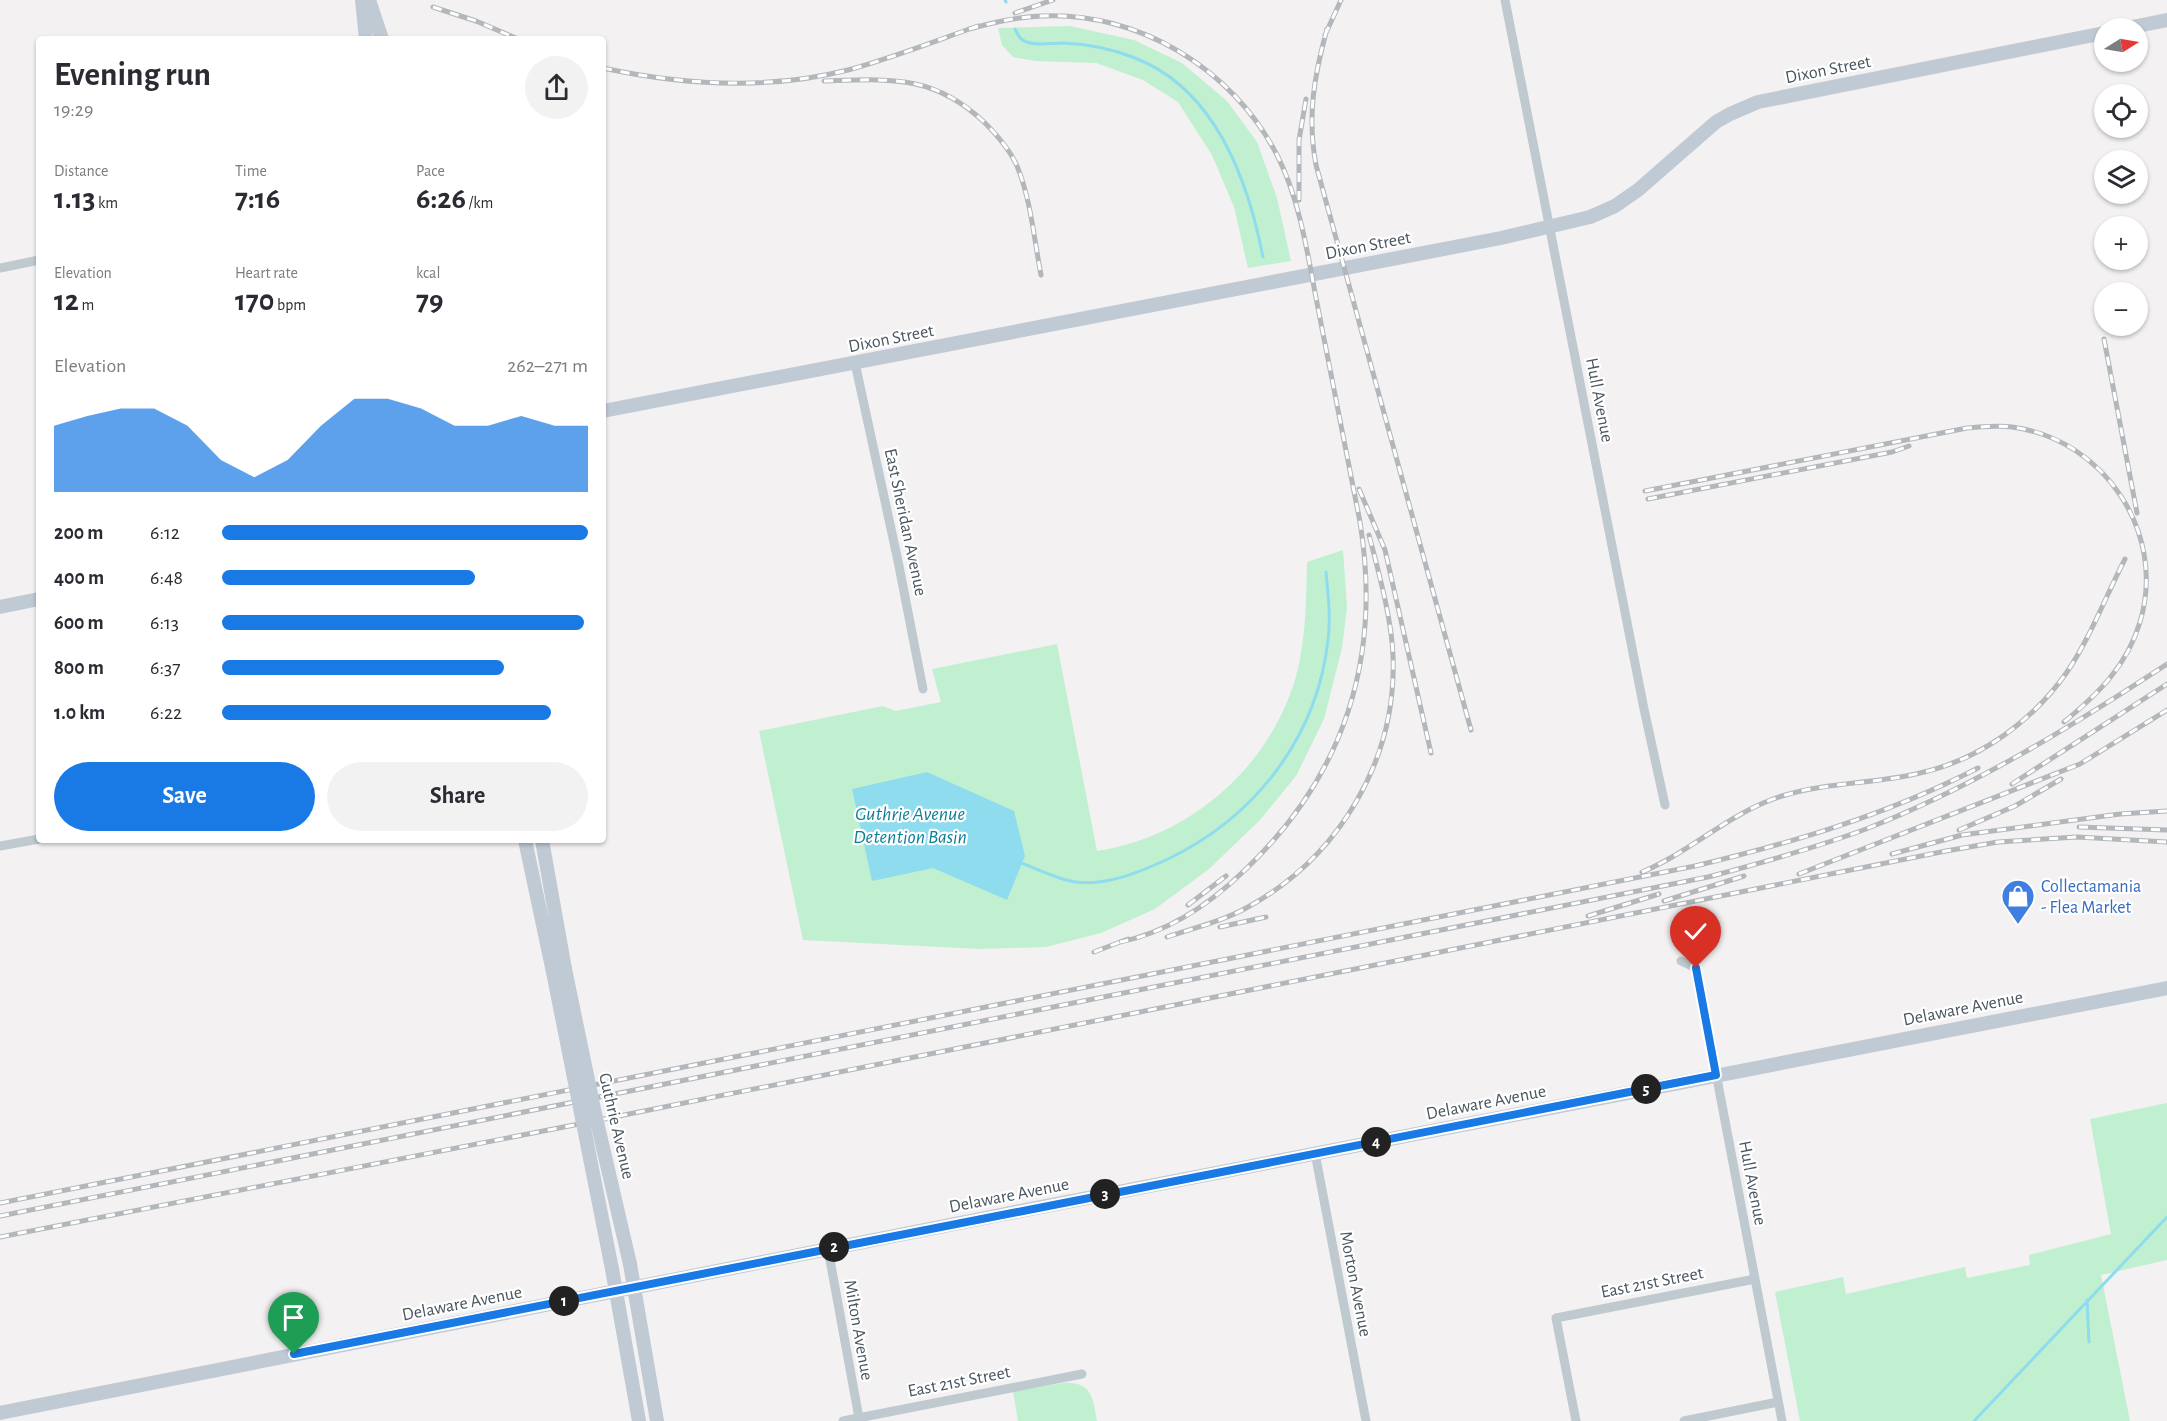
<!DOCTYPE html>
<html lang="en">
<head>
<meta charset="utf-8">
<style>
  body { margin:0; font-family:"Alegreya Sans",sans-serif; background:#f2f2f3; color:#2b2b33; height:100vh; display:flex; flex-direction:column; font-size:22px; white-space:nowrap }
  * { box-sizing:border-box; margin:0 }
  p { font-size:20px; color:#7c7c81 }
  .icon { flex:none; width:33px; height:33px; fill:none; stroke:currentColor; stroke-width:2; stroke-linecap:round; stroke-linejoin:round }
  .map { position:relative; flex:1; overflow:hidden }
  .details { position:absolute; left:36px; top:36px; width:570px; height:807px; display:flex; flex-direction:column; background:#fff; border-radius:6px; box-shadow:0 2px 4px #0004 }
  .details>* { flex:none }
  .needle { width:39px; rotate:79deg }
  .controls { position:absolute; left:2094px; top:18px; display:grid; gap:12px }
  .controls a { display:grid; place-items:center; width:54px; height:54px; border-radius:50%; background:#fff; box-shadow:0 2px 4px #0004; font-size:30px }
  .pin { position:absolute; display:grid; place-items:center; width:51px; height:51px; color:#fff; margin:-62px -26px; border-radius:50% 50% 50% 0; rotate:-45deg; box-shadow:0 0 6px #0007 }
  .pin .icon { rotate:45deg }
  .km { position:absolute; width:30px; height:30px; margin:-15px; border-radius:50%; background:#222; color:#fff; font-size:16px; line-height:30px; text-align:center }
  .round { display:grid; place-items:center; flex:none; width:63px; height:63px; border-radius:32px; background:#f2f2f3 }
  .summary { display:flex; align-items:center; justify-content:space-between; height:102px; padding:0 18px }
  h1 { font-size:33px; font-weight:600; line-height:45px }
  .stats { display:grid; grid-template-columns:repeat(3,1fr); gap:9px; height:102px; padding:6px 18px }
  .stats div { display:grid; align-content:center }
  .stats b { font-size:30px; font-weight:600 }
  .stats small { font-size:16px; font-weight:400 }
  .stats p { font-size:16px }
  .chart { height:168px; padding:12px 18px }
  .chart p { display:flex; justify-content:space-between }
  .chart svg { width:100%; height:108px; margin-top:6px; fill:#197ae6; opacity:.7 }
  .cta { display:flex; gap:12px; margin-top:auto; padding:12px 18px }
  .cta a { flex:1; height:69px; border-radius:36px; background:#197ae6; color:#fff; font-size:24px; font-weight:600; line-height:69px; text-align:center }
  .cta a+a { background:#f2f2f3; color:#2b2b33 }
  ul { padding:0 18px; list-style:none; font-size:20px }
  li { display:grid; grid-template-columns:96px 72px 1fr; align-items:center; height:45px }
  li i { height:15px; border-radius:8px; background:#197ae6 }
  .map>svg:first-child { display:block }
  .green { fill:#c1f0d1 }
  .water { fill:#8edced }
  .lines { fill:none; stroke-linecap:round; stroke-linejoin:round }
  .stream { stroke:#8edced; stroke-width:3 }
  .street { stroke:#bfc9d0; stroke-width:9 }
  .secondary { stroke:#bfcad5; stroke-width:14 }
  .rail-casing { stroke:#b3b7bb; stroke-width:5 }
  .rail { stroke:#fff; stroke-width:3; stroke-dasharray:9; stroke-linecap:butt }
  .secondary-bridge { stroke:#bfcad5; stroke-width:14 }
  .route-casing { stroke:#fff; stroke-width:12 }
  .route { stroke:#197ae6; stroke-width:8 }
  .labels { text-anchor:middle; stroke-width:4.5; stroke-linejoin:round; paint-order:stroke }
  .street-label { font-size:18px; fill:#49555f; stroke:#fff }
  .shop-label { font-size:18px; fill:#366cbe; stroke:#fff; text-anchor:start }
  .water-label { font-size:20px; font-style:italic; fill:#0d7f97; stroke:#fff }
</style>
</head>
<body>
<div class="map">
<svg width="2167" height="1421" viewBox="0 0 2167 1421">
  <rect width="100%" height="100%" fill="#f3f1f1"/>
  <path class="green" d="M 1070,26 L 1134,40 L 1182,63 L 1227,101 L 1257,142 L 1277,198 L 1291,261 L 1248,268 L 1234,207 L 1212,155 L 1178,102 L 1143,80 L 1096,63 L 1035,61 L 1013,57 L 1002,45 L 998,28 Z
    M 1343,550 L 1347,607 L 1342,648 L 1324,719 L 1296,776 L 1260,820 L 1209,869 L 1155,909 L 1101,933 L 1046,947 L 980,949 L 803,940 L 759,731 L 883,706 L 896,711 L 941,702 L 932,669 L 1057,644 L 1097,851 C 1180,839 1255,780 1287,702 C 1306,659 1306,608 1307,562 Z
    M 2167,1103 L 2167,1260 L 2101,1275 L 2130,1421 L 1800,1421 L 1775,1292 L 1843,1277 L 1846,1294 L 1965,1267 L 1967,1278 L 2030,1265 L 2029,1255 L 2111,1234 L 2090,1119 Z
    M 1063,1383 C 1092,1381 1093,1398 1097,1421 L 1018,1421 L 1013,1391 Z"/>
  <path class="water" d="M 927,772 L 1014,811 L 1025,856 L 1007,900 L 933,868 L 872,881 L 852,789 Z"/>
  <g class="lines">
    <path class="stream" d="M 1005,0 L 1006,2
      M 1015,29 C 1018,35 1020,40 1027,42 C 1037,46 1052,43 1063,43 C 1087,44 1113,49 1135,58 C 1215,89 1248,180 1263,257
      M 1019,862 C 1037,869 1057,879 1075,882 C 1107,886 1140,872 1168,859 C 1255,817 1317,738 1328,640 C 1331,618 1328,594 1326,572
      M 2087,1300 L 2089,1342
      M 1974,1421 L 2167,1217"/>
    <path class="street" d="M 1505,0 L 1644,709 L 1665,805
      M 0,268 L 39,260
      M 855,363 L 898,561 L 923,689
      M 0,846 L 39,839
      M 1681,961 L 1696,968 L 1782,1421
      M 1315,1153 L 1366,1421
      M 828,1249 L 859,1418
      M 843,1421 L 1082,1374
      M 1576,1421 L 1556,1318 L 1755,1279
      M 1684,1421 L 1778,1402"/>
    <path class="secondary" d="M 362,0 L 366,39
      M 369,0 L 382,39
      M 2127,28 L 2167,20
      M 603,411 L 1501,238 L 1590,217 L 1615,206 L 1638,190 L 1716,122 L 1730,114 L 1758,102 L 2104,33
      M 0,607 L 39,599
      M 525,840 L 553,972
      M 542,840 L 565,969
      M 630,1264 L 657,1421
      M 612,1269 L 639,1421
      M 0,1413 L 1000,1215 L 2167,988"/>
    <defs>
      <path id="rail" d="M 433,7 L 476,21 L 518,39
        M 1015,13 L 1053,0
        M 969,29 C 993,23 1016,17 1041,16 C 1138,11 1233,69 1277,155 C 1301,202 1308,258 1318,308 C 1332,379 1346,450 1360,522 C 1382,657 1345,775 1245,870 C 1210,904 1169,932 1120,942
        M 1327,29 C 1314,76 1307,117 1316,165 L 1471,730
        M 1325,35 L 1341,0
        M 603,68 C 682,85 769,90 848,70 C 892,58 935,41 978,26
        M 824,81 C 889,79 933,74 984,122 C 997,135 1010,150 1017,166 C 1031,200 1034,239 1041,275
        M 1299,200 L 1299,140 L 1306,99
        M 2104,339 L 2137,513
        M 1359,489 L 1385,550 L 1431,753
        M 1645,491 L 1967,428 C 1982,427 1997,425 2012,427 C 2104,439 2167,533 2140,622 C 2127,666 2098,694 2064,722
        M 1648,499 L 1892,452 L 1909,446
        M 2012,784 L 2167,684
        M 2079,827 L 2167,830
        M 1959,830 L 2015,806 L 2061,779
        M 1892,854 L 1962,835 L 2120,814 L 2167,811
        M 1642,872 C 1691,852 1730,812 1782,796 C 1827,782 1875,784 1920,773 C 1979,760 2032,722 2067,672 C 2090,638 2106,596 2125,559
        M 1799,874 L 2080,764 L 2167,710
        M 1664,901 L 1744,876
        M 1188,905 L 1226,876
        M 1588,916 L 1659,894
        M 1220,927 L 1266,917
        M 1167,937 C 1194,928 1223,921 1248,907 C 1339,857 1397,760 1393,656 C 1392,620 1378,570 1369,535
        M 1094,952 L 1128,939
        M 0,1203 L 1695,866 C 1792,843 1889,814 1978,768
        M 0,1216 L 1708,877 C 1761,863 1815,848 1866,829 C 1973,787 2071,727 2167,664
        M 0,1237 L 574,1125 L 1946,851 L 1998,842 L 2077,837 L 2167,842"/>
    </defs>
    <use href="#rail" class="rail-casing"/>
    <use href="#rail" class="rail"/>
    <path class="secondary-bridge" d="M 565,969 L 594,1109 L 630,1264
      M 553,972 L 612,1269"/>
  </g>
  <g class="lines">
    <defs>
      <path id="route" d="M 294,1354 L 1716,1075 L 1696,968"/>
    </defs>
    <use href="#route" class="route-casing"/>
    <use href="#route" class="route"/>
  </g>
  <defs>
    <symbol id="shop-pin" viewBox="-11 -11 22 30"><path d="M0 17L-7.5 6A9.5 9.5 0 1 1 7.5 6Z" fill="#3f7fe0" stroke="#fff"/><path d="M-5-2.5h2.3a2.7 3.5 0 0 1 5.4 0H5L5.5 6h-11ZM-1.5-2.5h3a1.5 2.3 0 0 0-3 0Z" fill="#fff"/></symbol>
  </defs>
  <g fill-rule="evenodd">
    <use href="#shop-pin" x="1999" y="877" width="38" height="52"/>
  </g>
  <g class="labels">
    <g class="street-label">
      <text transform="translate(1828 69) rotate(-11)" y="6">Dixon Street</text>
      <text transform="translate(1368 245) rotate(-11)" y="6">Dixon Street</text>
      <text transform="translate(891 338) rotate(-11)" y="6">Dixon Street</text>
      <text transform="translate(1600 400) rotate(79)" y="6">Hull Avenue</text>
      <text transform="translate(906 522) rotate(78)" y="6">East Sheridan Avenue</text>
      <text transform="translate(1963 1008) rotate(-11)" y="6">Delaware Avenue</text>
      <text transform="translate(1486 1102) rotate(-11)" y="6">Delaware Avenue</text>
      <text transform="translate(617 1126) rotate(77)" y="6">Guthrie Avenue</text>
      <text transform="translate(1753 1183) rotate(79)" y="6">Hull Avenue</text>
      <text transform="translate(1009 1195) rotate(-11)" y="6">Delaware Avenue</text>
      <text transform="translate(1652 1282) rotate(-11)" y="6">East 21st Street</text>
      <text transform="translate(1356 1284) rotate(79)" y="6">Morton Avenue</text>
      <text transform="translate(462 1303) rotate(-11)" y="6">Delaware Avenue</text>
      <text transform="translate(859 1330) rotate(80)" y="6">Milton Avenue</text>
      <text transform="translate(959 1381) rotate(-11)" y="6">East 21st Street</text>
    </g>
    <g class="shop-label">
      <text x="2041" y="892">Collectamania<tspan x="2041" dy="21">- Flea Market</tspan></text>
    </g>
    <g class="water-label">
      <text x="910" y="820">Guthrie Avenue<tspan x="910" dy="23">Detention Basin</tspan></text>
    </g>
  </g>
</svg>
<div class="controls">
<a><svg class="needle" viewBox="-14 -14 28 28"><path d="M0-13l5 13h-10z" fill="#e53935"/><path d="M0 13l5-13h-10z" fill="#7c7c81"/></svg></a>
<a><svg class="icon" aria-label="locate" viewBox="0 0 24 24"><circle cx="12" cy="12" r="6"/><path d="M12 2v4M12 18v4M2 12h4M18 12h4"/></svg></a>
<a><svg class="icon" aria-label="layers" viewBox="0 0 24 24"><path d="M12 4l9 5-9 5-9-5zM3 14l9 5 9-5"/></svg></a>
<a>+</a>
<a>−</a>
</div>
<div class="pin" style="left:294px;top:1354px;background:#1e9e55"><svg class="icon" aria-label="arrive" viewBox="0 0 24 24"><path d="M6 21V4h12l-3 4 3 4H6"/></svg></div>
<div class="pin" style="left:1696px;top:968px;background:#d93025"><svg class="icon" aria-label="check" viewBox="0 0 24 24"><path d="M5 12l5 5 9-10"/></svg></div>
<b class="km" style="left:564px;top:1301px">1</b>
<b class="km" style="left:834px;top:1247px">2</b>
<b class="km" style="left:1105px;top:1194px">3</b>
<b class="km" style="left:1376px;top:1142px">4</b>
<b class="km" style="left:1646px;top:1089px">5</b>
<section class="details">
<div class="summary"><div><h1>Evening run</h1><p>19:29</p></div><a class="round"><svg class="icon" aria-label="share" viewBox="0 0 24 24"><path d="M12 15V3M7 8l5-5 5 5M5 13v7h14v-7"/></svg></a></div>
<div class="stats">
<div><p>Distance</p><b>1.13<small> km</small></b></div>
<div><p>Time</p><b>7:16</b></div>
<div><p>Pace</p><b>6:26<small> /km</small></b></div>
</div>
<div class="stats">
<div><p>Elevation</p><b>12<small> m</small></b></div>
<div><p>Heart rate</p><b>170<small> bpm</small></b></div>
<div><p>kcal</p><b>79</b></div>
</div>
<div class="chart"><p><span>Elevation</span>262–271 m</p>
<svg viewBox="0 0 160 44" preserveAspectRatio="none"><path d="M0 44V17L10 13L20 10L30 10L40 17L50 31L60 38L70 31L80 17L90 6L100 6L110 10L120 17L130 17L140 13L150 17L160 17V44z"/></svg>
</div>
<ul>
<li><b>200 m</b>6:12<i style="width:100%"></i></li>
<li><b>400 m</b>6:48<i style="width:69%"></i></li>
<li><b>600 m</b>6:13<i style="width:99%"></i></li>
<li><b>800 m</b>6:37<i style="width:77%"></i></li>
<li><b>1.0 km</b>6:22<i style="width:90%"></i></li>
</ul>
<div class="cta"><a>Save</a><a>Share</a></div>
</section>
</div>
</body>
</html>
